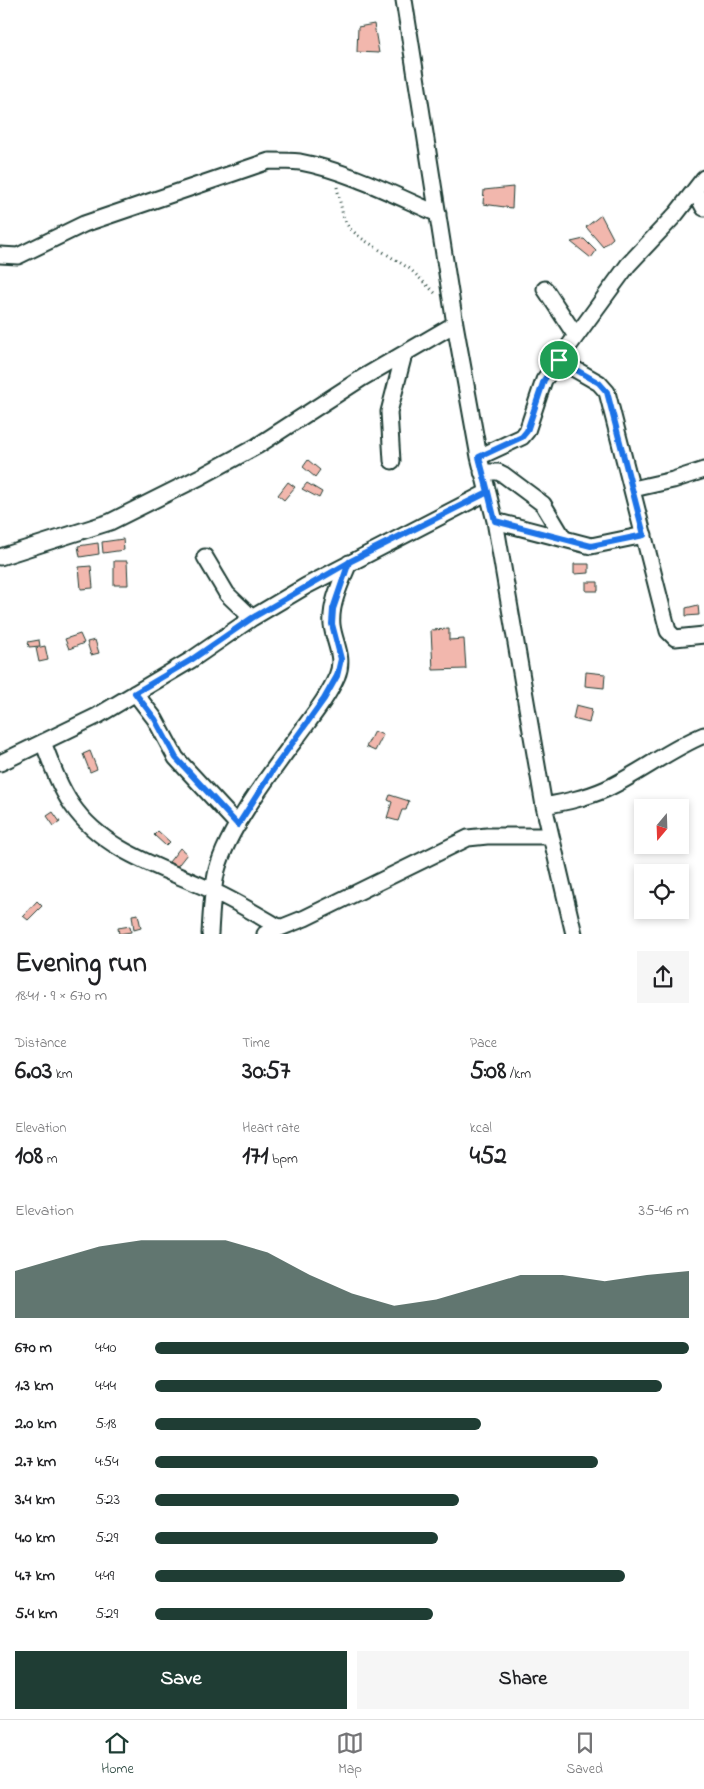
<!DOCTYPE html>
<html lang="en">
<head>
<meta charset="utf-8">
<style>
  body { margin:0; font-family:"Indie Flower",sans-serif; background:#f6f6f6; color:#202124; height:100vh; display:flex; flex-direction:column; font-size:19px; white-space:nowrap }
  * { box-sizing:border-box; margin:0 }
  p { font-size:16px; color:#757577 }
  .icon { flex:none; width:28px; height:28px; fill:none; stroke:currentColor; stroke-width:2; stroke-linecap:round; stroke-linejoin:round }
  .map { position:relative; height:934px; overflow:hidden }
  .panel { display:flex; flex-direction:column; background:#fff; flex:1 }
  .panel>* { flex:none }
  .needle { width:32px; rotate:199deg }
  .buttons { position:absolute; left:634px; top:799px; display:grid; gap:10px }
  .buttons a { display:grid; place-items:center; width:55px; height:55px; border-radius:0px; background:#fff; box-shadow:0 2px 8px #0003; font-size:25px }
  .pin { position:absolute; display:grid; place-items:center; width:42px; height:42px; color:#fff; margin:-21px; border:2px solid #fff; border-radius:50%; box-shadow:0 1px 5px #0007 }
  .round { display:grid; place-items:center; flex:none; width:52px; height:52px; border-radius:0px; background:#f6f6f6 }
  .overview { display:flex; align-items:center; justify-content:space-between; height:85px; padding:0 15px }
  h1 { font-size:28px; font-weight:700; line-height:38px }
  .metrics { display:grid; grid-template-columns:repeat(3,1fr); gap:8px; height:85px; padding:5px 15px }
  .metrics div { display:grid; align-content:center }
  .metrics b { font-size:25px; font-weight:700 }
  .metrics small { font-size:14px; font-weight:400 }
  .metrics p { font-size:14px }
  .chart { height:140px; padding:10px 15px }
  .chart p { display:flex; justify-content:space-between }
  .chart svg { width:100%; height:90px; margin-top:5px; fill:#1f3d34; opacity:.7 }
  .primary-button { display:flex; gap:10px; margin-top:auto; padding:10px 15px }
  .primary-button a { flex:1; height:58px; border-radius:0px; background:#1f3d34; color:#fff; font-size:20px; font-weight:700; line-height:58px; text-align:center }
  .primary-button a+a { background:#f6f6f6; color:#202124 }
  ul { padding:0 15px; list-style:none; font-size:16px }
  li { display:grid; grid-template-columns:80px 60px 1fr; align-items:center; height:38px }
  li i { height:12px; border-radius:6px; background:#1f3d34 }
  .tab-bar { display:flex; justify-content:space-around; align-items:center; height:70px; border-top:1px solid #e0e0e0; background:#fff; font-size:14px; color:#757577 }
  .tab-bar a { display:grid; justify-items:center; gap:2px }
  .tab-bar .current { color:#1f3d34 }
  .map>svg:first-child { display:block }
  .building { fill:#f2b7ad; stroke:#1f3d34 }
  .lines { fill:none; stroke-linecap:round; stroke-linejoin:round }
  .minor-casing { stroke:#1f3d34; stroke-width:19 }
  .path { stroke:#1f3d34; stroke-width:3; stroke-dasharray:1 4; stroke-linecap:butt }
  .minor { stroke:#fff; stroke-width:15 }
  .route-casing { stroke:#fff; stroke-width:10 }
  .route { stroke:#1a73e8; stroke-width:6 }
</style>
</head>
<body>
<div class="map">
<svg width="704" height="934" viewBox="0 0 704 934">
  <rect width="100%" height="100%" fill="#fff"/>
  <filter id="ink" filterUnits="userSpaceOnUse"><feTurbulence type="fractalNoise" baseFrequency=".02" numOctaves="2"/><feDisplacementMap in="SourceGraphic" scale="10" xChannelSelector="R" yChannelSelector="G"/><feConvolveMatrix kernelMatrix="1 2 1 2 8 2 1 2 1" color-interpolation-filters="sRGB"/></filter>
  <g filter="url(#ink)">
    <path class="building" d="M 374,24 L 379,53 L 357,52 L 358,27 Z
      M 513,187 L 512,208 L 483,204 L 484,190 Z
      M 601,215 L 613,238 L 603,247 L 586,227 Z
      M 584,239 L 596,251 L 591,258 L 571,242 Z
      M 308,460 L 320,470 L 315,477 L 303,467 Z
      M 288,482 L 295,487 L 284,500 L 278,495 Z
      M 307,483 L 322,492 L 319,498 L 302,489 Z
      M 123,539 L 124,550 L 103,553 L 102,542 Z
      M 98,543 L 99,554 L 80,557 L 78,546 Z
      M 114,561 L 127,561 L 128,585 L 114,585 Z
      M 574,564 L 589,564 L 589,573 L 574,574 Z
      M 91,566 L 93,588 L 81,589 L 79,567 Z
      M 586,582 L 598,582 L 598,591 L 586,591 Z
      M 698,605 L 699,615 L 686,616 L 686,608 Z
      M 449,629 L 449,640 L 464,639 L 466,669 L 433,670 L 431,630 Z
      M 80,634 L 84,643 L 69,649 L 65,639 Z
      M 39,640 L 40,646 L 29,647 L 28,642 Z
      M 95,640 L 99,653 L 91,655 L 87,642 Z
      M 45,646 L 48,660 L 39,662 L 36,648 Z
      M 586,672 L 605,674 L 604,688 L 585,686 Z
      M 576,705 L 592,709 L 589,723 L 573,719 Z
      M 374,731 L 383,735 L 375,751 L 366,747 Z
      M 90,751 L 97,769 L 90,772 L 83,754 Z
      M 390,795 L 409,801 L 406,810 L 402,810 L 398,821 L 387,818 L 392,802 L 388,800 Z
      M 53,812 L 60,822 L 54,826 L 47,816 Z
      M 158,831 L 170,842 L 166,846 L 154,835 Z
      M 180,848 L 187,854 L 176,868 L 169,862 Z
      M 37,901 L 42,906 L 28,920 L 23,916 Z
      M 138,914 L 141,928 L 134,930 L 132,915 Z
      M 130,926 L 131,932 L 119,934 L 118,928 Z"/>
    <g class="lines">
      <defs>
        <path id="minor" d="M 404,0 L 455,324 L 479,457 L 495,521 L 544,806 L 574,934
          M 695,191 L 704,208
          M 0,255 L 18,256 L 84,224 L 269,161 C 279,161 290,161 300,162 C 348,171 394,195 438,214
          M 545,289 L 576,336
          M 559,360 L 599,383 L 607,392 L 668,631 L 675,638 L 704,635
          M 479,457 L 522,437 L 527,431 L 544,380 L 628,265 L 676,214 L 704,178
          M 392,461 L 389,412 L 404,354
          M 482,472 L 498,472 L 504,475 L 543,504 L 564,539
          M 633,489 L 673,480 L 704,470
          M 495,521 L 591,546 L 644,535
          M 0,557 L 110,522 L 200,477 L 257,446 L 362,378 L 455,324
          M 205,557 L 227,594 L 252,618
          M 135,693 L 155,719 L 176,758 L 238,825
          M 43,742 C 51,763 59,786 72,805 C 104,852 164,868 213,891 C 237,902 258,915 280,928
          M 0,763 L 97,716 L 191,660 L 252,618 L 306,586 L 488,492
          M 544,806 C 565,802 586,798 606,789 C 640,773 670,749 704,735
          M 210,934 C 211,913 212,891 217,870 C 228,829 270,774 295,740 C 310,719 327,699 337,676 C 345,657 334,643 332,625 C 330,604 341,582 349,563
          M 265,934 L 305,918 L 468,838 L 487,836 L 550,836"/>
      </defs>
      <use href="#minor" class="minor-casing"/>
      <path class="path" d="M 337,187 L 343,216 L 349,228 L 361,238 L 410,269 L 435,293"/>
      <use href="#minor" class="minor"/>
    </g>
  </g>
  <g class="lines" filter="url(#ink)">
    <defs>
      <path id="route" d="M 559,360 L 544,380 L 527,431 L 522,437 L 479,457 L 488,492 L 349,562 L 333,609 L 332,624 L 341,659 L 337,676 L 324,699 L 273,770 L 238,825 L 176,758 L 155,719 L 135,693 L 191,660 L 252,618 L 360,556 L 488,492 L 495,521 L 591,546 L 644,535 L 607,392 L 599,383 L 559,360"/>
    </defs>
    <use href="#route" class="route-casing"/>
    <use href="#route" class="route"/>
  </g>
</svg>
<div class="buttons">
<a><svg class="needle" viewBox="-14 -14 28 28"><path d="M0-13l5 13h-10z" fill="#e53935"/><path d="M0 13l5-13h-10z" fill="#757577"/></svg></a>
<a><svg class="icon" aria-label="locate" viewBox="0 0 24 24"><circle cx="12" cy="12" r="6"/><path d="M12 2v4M12 18v4M2 12h4M18 12h4"/></svg></a>
</div>
<div class="pin" style="left:559px;top:360px;background:#1e9e55"><svg class="icon" aria-label="arrive" viewBox="0 0 24 24"><path d="M6 21V4h12l-3 4 3 4H6"/></svg></div>
</div>
<section class="panel">
<div class="overview"><div><h1>Evening run</h1><p>18:41 · 9 × 670 m</p></div><a class="round"><svg class="icon" aria-label="share" viewBox="0 0 24 24"><path d="M12 15V3M7 8l5-5 5 5M5 13v7h14v-7"/></svg></a></div>
<div class="metrics">
<div><p>Distance</p><b>6.03<small> km</small></b></div>
<div><p>Time</p><b>30:57</b></div>
<div><p>Pace</p><b>5:08<small> /km</small></b></div>
</div>
<div class="metrics">
<div><p>Elevation</p><b>108<small> m</small></b></div>
<div><p>Heart rate</p><b>171<small> bpm</small></b></div>
<div><p>kcal</p><b>452</b></div>
</div>
<div class="chart"><p><span>Elevation</span>35–46 m</p>
<svg viewBox="0 0 160 44" preserveAspectRatio="none"><path d="M0 44V21L10 15L20 9L30 6L40 6L50 6L60 12L70 23L80 32L90 38L100 35L110 29L120 23L130 23L140 26L150 23L160 21V44z"/></svg>
</div>
<ul>
<li><b>670 m</b>4:40<i style="width:100%"></i></li>
<li><b>1.3 km</b>4:44<i style="width:95%"></i></li>
<li><b>2.0 km</b>5:18<i style="width:61%"></i></li>
<li><b>2.7 km</b>4:54<i style="width:83%"></i></li>
<li><b>3.4 km</b>5:23<i style="width:57%"></i></li>
<li><b>4.0 km</b>5:29<i style="width:53%"></i></li>
<li><b>4.7 km</b>4:49<i style="width:88%"></i></li>
<li><b>5.4 km</b>5:29<i style="width:52%"></i></li>
</ul>
<div class="primary-button"><a>Save</a><a>Share</a></div>
</section>
<nav class="tab-bar">
<a class="current"><svg class="icon" aria-label="home" viewBox="0 0 24 24"><path d="M3 11l9-7 9 7M6 9v11h12V9"/></svg>Home</a>
<a><svg class="icon" aria-label="map" viewBox="0 0 24 24"><path d="M3 6l6-2 6 2 6-2v14l-6 2-6-2-6 2zM9 4v14M15 6v14"/></svg>Map</a>
<a><svg class="icon" aria-label="saved" viewBox="0 0 24 24"><path d="M7 4h10v16l-5-4-5 4z"/></svg>Saved</a>
</nav>
</body>
</html>
